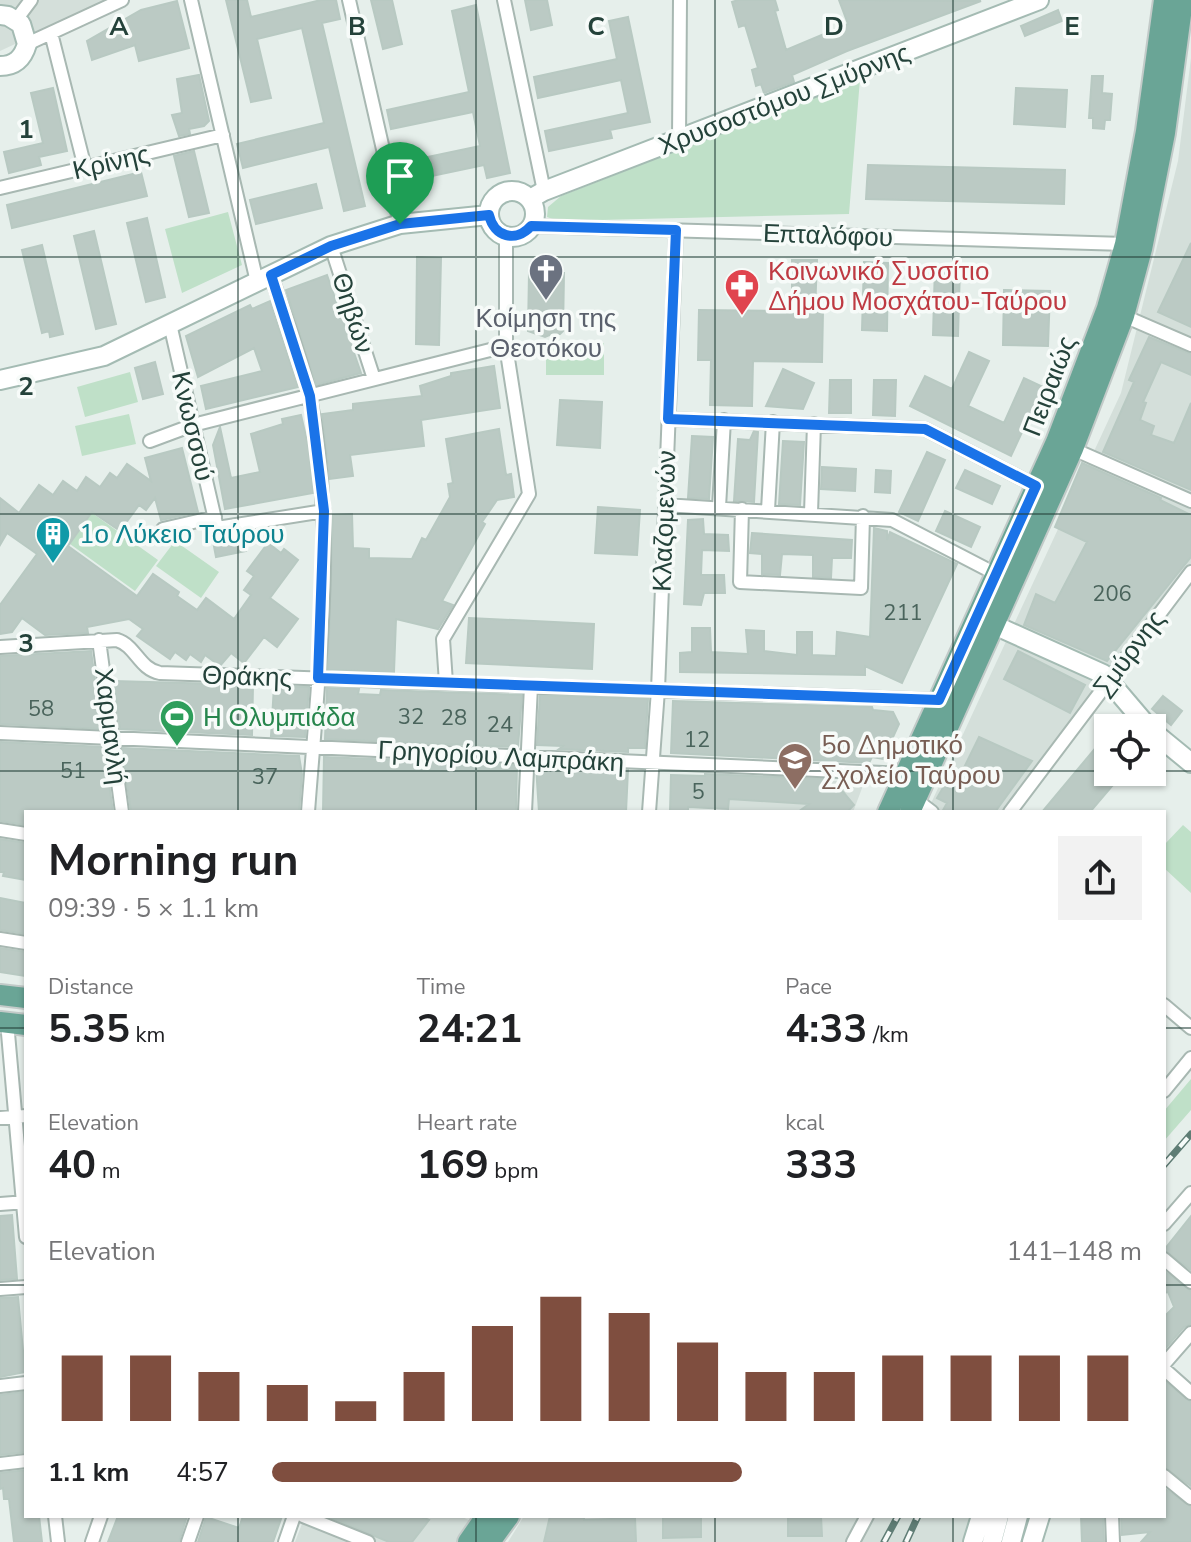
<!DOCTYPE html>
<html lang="en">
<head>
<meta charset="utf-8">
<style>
  body { margin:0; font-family:"Nunito Sans",sans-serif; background:#f2f2f2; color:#202124; height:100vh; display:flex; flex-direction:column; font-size:30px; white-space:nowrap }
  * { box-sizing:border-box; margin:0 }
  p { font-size:26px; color:#757577 }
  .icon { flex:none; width:44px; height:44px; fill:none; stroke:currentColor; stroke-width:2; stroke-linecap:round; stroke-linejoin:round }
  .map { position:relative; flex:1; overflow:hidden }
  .sheet { position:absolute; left:24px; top:810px; width:1142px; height:708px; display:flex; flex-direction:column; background:#fff; border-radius:0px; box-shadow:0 2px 6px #0004 }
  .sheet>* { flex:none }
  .controls { position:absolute; left:1094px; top:714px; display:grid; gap:16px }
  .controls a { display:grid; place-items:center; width:72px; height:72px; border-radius:0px; background:#fff; box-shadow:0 2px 6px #0004; font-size:40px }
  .pin { position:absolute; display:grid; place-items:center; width:68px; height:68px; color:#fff; margin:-82px -34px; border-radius:50% 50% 50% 0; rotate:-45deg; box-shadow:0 0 8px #0007 }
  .pin .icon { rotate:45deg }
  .round { display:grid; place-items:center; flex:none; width:84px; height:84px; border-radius:0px; background:#f2f2f2 }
  .overview { display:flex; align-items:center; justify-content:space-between; height:136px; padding:0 24px }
  h1 { font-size:44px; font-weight:700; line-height:60px }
  .metrics { display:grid; grid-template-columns:repeat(3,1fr); gap:12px; height:136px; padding:8px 24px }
  .metrics div { display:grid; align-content:center }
  .metrics b { font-size:40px; font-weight:700 }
  .metrics small { font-size:22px; font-weight:400 }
  .metrics p { font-size:22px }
  .chart { height:224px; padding:16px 24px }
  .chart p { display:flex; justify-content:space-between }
  .chart svg { width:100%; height:144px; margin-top:8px; stroke:#7f4e3f; stroke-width:6 }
  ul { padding:0 24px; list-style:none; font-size:26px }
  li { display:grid; grid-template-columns:128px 96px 1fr; align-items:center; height:60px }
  li i { height:20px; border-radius:10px; background:#7f4e3f }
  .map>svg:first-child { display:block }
  .built { fill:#d4dfda }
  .green { fill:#bfe0c8 }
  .building { fill:#bbcac4; stroke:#b8c9c2; stroke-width:2 }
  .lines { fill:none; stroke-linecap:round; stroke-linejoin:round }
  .street-casing { stroke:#a8b8b2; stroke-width:16 }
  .secondary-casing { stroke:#a4bbb3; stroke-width:22 }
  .primary-casing { stroke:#c2cac8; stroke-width:24 }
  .street { stroke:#fff; stroke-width:12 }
  .secondary { stroke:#fff; stroke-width:18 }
  .primary { stroke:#6aa596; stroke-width:20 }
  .rail-casing { stroke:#5f7d75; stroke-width:7 }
  .rail { stroke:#f7fbf9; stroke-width:4; stroke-dasharray:12; stroke-linecap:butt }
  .route-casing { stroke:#fff; stroke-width:16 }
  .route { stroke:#1a73e8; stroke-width:10 }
  .grid { fill:none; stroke:#24423a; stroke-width:2; stroke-opacity:0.55 }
  .labels { text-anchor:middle; stroke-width:7; stroke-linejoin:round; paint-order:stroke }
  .number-label { font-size:22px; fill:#4a645c }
  .street-label { font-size:26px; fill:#24423a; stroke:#f7fbf9 }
  .health-label { font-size:26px; fill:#be3a42; stroke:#f7fbf9; text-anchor:start }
  .worship-label { font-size:26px; fill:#5b616d; stroke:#f7fbf9 }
  .culture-label { font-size:26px; fill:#0d838f; stroke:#f7fbf9; text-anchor:start }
  .leisure-label { font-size:26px; fill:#27864d; stroke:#f7fbf9; text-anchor:start }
  .education-label { font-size:26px; fill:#785e54; stroke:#f7fbf9; text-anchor:start }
  .grid-label { font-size:26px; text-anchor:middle; font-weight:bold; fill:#24423a; stroke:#f7fbf9; stroke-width:7; stroke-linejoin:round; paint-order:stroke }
</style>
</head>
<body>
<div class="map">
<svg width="1191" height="1542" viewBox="0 0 1191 1542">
  <rect width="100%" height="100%" fill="#e6efeb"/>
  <path class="built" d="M 0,0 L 110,0 L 0,51 Z
    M 1191,58 L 1191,582 L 1017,812 L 927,812 L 1121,393 L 1178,161 Z
    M 729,777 L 821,780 L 864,783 L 853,812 L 728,812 Z
    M 305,1516 L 460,1516 L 471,1521 L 456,1542 L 295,1542 Z
    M 524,1516 L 973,1516 L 966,1542 L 508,1542 Z"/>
  <path class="green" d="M 860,79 L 849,214 L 558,221 L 547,217 L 548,207 L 561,196 Z
    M 228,212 L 242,265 L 182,293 L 165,229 Z
    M 546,343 L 604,343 L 604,375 L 546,375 Z
    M 130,372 L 138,402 L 85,417 L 77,387 Z
    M 129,414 L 136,444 L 82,456 L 75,426 Z
    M 92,513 L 158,560 L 135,591 L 70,544 Z
    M 175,541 L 219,572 L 201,598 L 156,566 Z
    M 1183,825 L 1191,832 L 1191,893 L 1164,868 L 1164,845 Z
    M 1191,1079 L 1191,1110 L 1164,1141 L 1164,1111 Z"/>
  <path class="building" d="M 226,0 L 247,0 L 251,17 L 321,0 L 336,0 L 340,19 L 322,23 L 365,206 L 344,211 L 329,147 L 243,168 L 237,144 L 324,123 L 302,28 L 257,39 L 271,98 L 251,102 Z
    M 371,0 L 392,0 L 402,44 L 383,49 Z
    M 525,0 L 547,0 L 552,25 L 531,30 Z
    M 738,0 L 775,0 L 778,10 L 775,11 L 786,50 L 848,24 L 839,0 L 981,1 L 847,51 L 792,75 L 794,82 L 764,93 L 761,84 L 756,86 L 752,70 L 758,68 L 745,25 L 739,27 L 732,2 Z
    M 177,1 L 189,48 L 139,61 L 135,45 L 92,60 L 87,41 L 141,10 Z
    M 476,5 L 510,173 L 487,178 L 484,165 L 403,182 L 399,163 L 480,146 L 473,112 L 391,129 L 387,110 L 469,92 L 452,11 Z
    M 1058,10 L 1062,21 L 1025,36 L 1021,26 Z
    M 628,17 L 650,122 L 610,130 L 612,138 L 549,151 L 545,131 L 628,113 L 621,80 L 538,98 L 534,77 L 617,59 L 609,21 Z
    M 199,75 L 209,121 L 204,126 L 189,129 L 190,134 L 179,136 L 172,115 L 182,113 L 177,79 Z
    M 1092,76 L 1103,76 L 1102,93 L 1112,94 L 1110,120 L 1105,120 L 1104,129 L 1093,128 L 1093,118 L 1089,118 Z
    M 53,88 L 67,151 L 39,157 L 41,165 L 9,173 L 4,152 L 43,143 L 31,93 Z
    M 1016,88 L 1067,90 L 1065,127 L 1014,124 Z
    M 194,151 L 209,213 L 189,217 L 174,156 Z
    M 868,165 L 1065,170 L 1064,204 L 866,199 Z
    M 141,172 L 147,196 L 12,228 L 7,205 Z
    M 316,184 L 322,208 L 256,224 L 250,200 Z
    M 147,218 L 165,297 L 146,302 L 127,223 Z
    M 94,231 L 116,324 L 96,329 L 74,236 Z
    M 1191,243 L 1191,327 L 1158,312 Z
    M 42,245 L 63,334 L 50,337 L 49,331 L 42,333 L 22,250 Z
    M 417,257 L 441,258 L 439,345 L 416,344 Z
    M 792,260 L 817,260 L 815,311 L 823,311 L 822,362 L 753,361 L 752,406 L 710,405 L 711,360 L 698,360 L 699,310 L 792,311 Z
    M 864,262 L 888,263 L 887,331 L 862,330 Z
    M 935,266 L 960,267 L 958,336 L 933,335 Z
    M 529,273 L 564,273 L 563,331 L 560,334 L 552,334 L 545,337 L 528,331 Z
    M 327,275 L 361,373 L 316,385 L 286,290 Z
    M 1004,290 L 1050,291 L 1048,346 L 1003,345 Z
    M 270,301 L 298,387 L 206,409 L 201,386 L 262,371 L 254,348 L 198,377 L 186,336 L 250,305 L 252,309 Z
    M 1149,337 L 1191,354 L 1191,375 L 1161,362 L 1143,402 L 1146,403 L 1140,420 L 1154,426 L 1151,435 L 1174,443 L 1191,403 L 1191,490 L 1103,452 L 1134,382 L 1129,380 Z
    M 969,352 L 989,361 L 968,406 L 1004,423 L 1024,378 L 1043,387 L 1011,456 L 910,406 L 925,376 L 952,389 Z
    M 155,362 L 163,394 L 143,399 L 135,368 Z
    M 494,366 L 500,408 L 421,420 L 424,446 L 350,455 L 353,476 L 330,479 L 322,414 L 353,410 L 353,404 L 422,396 L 420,386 L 451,376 L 451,373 Z
    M 783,369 L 814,383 L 803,409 L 766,406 Z
    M 830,380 L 851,380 L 851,413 L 829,413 Z
    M 874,380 L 896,380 L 895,416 L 873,415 Z
    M 560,400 L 602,402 L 600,448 L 557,445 Z
    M 301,415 L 309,450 L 313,493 L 225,509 L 213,445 L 220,427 L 231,478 L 260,472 L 251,434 L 283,424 L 282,419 Z
    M 499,429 L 506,475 L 511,474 L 514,497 L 497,500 L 482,522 L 485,524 L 442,601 L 453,605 L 438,629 L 396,619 L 394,672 L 328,670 L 333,515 L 352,514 L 353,548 L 369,549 L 369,558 L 412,559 L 422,538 L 426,540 L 450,497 L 448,484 L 453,483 L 446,439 Z
    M 754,431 L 758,432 L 754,502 L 734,501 L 738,439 L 750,440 Z
    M 692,436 L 713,437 L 709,499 L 688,498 Z
    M 783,441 L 804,442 L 800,505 L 779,504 Z
    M 182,448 L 198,512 L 161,520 L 155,498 L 146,510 L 139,505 L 120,531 L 92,512 L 68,546 L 137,596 L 153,574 L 179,592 L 177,596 L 197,610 L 206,598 L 234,619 L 251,595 L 244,590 L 254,576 L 247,571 L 268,543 L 281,553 L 284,549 L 298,560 L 270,598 L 298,619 L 277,647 L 264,637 L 244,663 L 231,653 L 220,666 L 205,655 L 201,662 L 190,654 L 186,660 L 175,652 L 170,659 L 137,636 L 143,629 L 129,619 L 87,627 L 88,633 L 45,635 L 22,618 L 12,632 L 0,634 L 0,605 L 37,554 L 7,533 L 0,545 L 0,498 L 19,513 L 39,485 L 53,495 L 63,481 L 77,491 L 86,477 L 100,487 L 110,473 L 117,478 L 127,464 L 151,481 L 145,458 Z
    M 927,452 L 945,460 L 918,521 L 899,512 Z
    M 1082,463 L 1161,498 L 1160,500 L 1191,515 L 1191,557 L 1107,661 L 1024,625 L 1036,594 L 1055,603 L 1087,542 L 1055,527 Z
    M 822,467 L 856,469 L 855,491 L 821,489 Z
    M 876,470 L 891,471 L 890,493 L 875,492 Z
    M 965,470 L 1000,486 L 992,504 L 956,488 Z
    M 598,507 L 640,510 L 637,555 L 595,553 Z
    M 945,511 L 980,527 L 971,547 L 936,531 Z
    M 703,519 L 704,534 L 728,535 L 729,551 L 702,550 L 701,575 L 724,575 L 725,593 L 704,593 L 701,605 L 684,604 L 688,520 Z
    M 874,528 L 887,531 L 887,540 L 890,532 L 957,564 L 902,683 L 865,666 L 865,675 L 680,672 L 680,653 L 692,652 L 692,628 L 710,628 L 711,652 L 748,654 L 746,630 L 764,631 L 764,651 L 797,655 L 797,632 L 812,632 L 812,655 L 836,656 L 837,632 L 870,637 Z
    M 243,533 L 246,551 L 216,557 L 212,536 Z
    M 752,533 L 852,540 L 851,558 L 832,558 L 831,578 L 813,577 L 813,555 L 782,554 L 780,575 L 762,574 L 762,554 L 750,553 Z
    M 469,618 L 594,624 L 592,669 L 466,663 Z
    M 91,651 L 102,729 L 0,724 L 0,656 Z
    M 1018,651 L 1085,685 L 1070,713 L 1004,679 Z
    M 114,681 L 253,685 L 252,735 L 120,729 Z
    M 274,686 L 309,687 L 305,737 L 271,736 Z
    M 327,688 L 359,689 L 358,694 L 380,695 L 381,690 L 522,695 L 518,747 L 325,739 Z
    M 540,695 L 648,699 L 645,748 L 628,748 L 628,752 L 559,749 L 563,746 L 537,745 Z
    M 1163,696 L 1182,711 L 1171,725 L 1152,709 Z
    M 673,701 L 872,707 L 873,710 L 893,712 L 899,724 L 883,759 L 872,757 L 869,763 L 671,753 Z
    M 1108,733 L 1108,772 L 1124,772 L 1090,812 L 1042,812 Z
    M 979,737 L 1032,761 L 995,812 L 942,812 L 947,803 L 937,798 L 944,786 L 953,790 Z
    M 0,742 L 104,747 L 113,812 L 26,812 L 26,825 L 0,821 Z
    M 122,748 L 299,756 L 302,774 L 299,812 L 131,812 Z
    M 324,757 L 517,765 L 516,812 L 323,812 Z
    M 536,766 L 628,770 L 626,812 L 539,812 Z
    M 705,774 L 825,779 L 834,790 L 839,787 L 854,805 L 847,812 L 798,812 L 809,804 L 729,799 L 728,809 L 688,807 L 688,812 L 670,812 L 671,775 L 705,776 Z
    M 0,839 L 26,843 L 26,880 L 3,876 L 4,872 L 0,872 Z
    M 0,898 L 26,903 L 26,934 L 0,930 Z
    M 0,948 L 26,952 L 26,976 L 0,972 Z
    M 12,1215 L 17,1279 L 0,1280 L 0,1216 Z
    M 1191,1216 L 1191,1270 L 1164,1250 Z
    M 1164,1271 L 1191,1291 L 1191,1324 L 1184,1327 L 1164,1350 L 1164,1317 L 1174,1307 L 1168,1292 L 1164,1293 Z
    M 18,1297 L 25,1372 L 0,1377 L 0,1298 Z
    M 1164,1381 L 1191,1402 L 1191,1486 L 1164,1467 Z
    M 23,1392 L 26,1406 L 26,1452 L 0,1455 L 0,1395 Z
    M 26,1470 L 26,1516 L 39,1516 L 42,1542 L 14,1542 L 9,1499 L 4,1499 L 3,1488 L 0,1489 L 0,1473 Z
    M 1164,1488 L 1191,1507 L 1191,1542 L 1141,1542 L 1150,1532 L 1122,1535 L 1121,1516 L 1164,1516 Z
    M 118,1516 L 187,1516 L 179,1542 L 108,1542 Z
    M 243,1516 L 282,1516 L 273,1542 L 198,1542 L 206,1517 L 239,1528 Z
    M 327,1516 L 420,1516 L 429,1520 L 412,1542 L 389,1542 Z
    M 550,1516 L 584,1516 L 584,1520 L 635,1518 L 636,1542 L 544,1542 Z
    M 663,1516 L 701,1516 L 701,1537 L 663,1538 Z
    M 788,1516 L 821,1516 L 822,1536 L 788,1536 Z
    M 1081,1516 L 1103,1516 L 1104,1542 L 1082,1542 Z"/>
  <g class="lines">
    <defs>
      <path id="street" d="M 191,0 L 257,282
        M 349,0 L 400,224
        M 504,0 L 544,191
        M 16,20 L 31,0
        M 51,33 L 85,168
        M 27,44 L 122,0
        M 679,139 L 680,0
        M 0,188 L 223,135
        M 531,226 L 1125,244
        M 331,246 L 374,379
        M 271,275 C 284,315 301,356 310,398 C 337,532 318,677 308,812
        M 1124,316 L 1191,345
        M 170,324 L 217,528 L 324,511
        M 668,419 L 925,429 L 1036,486
        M 150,441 L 193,425 L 506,346
        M 1073,449 L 1191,501
        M 665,505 L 892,520 L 996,574
        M 719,507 L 724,420
        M 742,509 L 740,582 L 861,588 L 863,516
        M 768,510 L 773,422
        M 811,513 L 814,424
        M 163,529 L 215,517
        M 99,640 L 122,812
        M 0,647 L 117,640 C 136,646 139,669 160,673 L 939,700
        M 446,683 L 443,639 L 529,494 L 506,346 L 506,236
        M 0,733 L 905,774
        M 915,799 L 932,812
        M 525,812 L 531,686
        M 649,812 L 658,690 L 676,230
        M 1010,812 L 1191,572
        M 0,830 L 26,834
        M 0,939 L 26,943
        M 1164,1005 L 1191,1028
        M 7,1022 L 26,1237
        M 1164,1091 L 1191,1058
        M 0,1118 L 26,1116
        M 0,1204 L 26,1202
        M 1164,1224 L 1191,1193
        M 1164,1259 L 1191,1282
        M 0,1289 L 26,1287
        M 1164,1364 L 1191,1333
        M 1164,1369 L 1191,1393
        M 0,1386 L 26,1383
        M 0,1464 L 26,1461
        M 1164,1476 L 1191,1498
        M 55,1516 L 58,1542
        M 303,1516 L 368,1542
        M 1112,1516 L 1113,1542
        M 92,1542 L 101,1516
        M 188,1542 L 197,1516
        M 285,1542 L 294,1516
        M 853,1542 L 867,1516"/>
      <path id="secondary" d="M 0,15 L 8,16 L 21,24 L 27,44 C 23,58 15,66 0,66
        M489 214a23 23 0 1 1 46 0a23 23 0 1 1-46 0Z
        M 530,199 L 544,191 L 1039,0
        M 0,380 L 104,356 L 331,246 L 400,224 L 489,215
        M 983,620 L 1103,674 L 1149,728
        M 1152,731 L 1191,763
        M 973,1542 L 981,1516
        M 992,1542 L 999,1516
        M 1011,1542 L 1018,1516
        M 1032,1542 L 1040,1516"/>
      <path id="primary" d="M 888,812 L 1056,442 L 1107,308 L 1125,244 L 1146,131 L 1164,0
        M 910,812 L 1073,449 L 1124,316 L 1142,249 L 1165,133 L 1183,0
        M 0,995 L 26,998
        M 0,1022 L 26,1025
        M 468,1542 L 486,1516
        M 490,1542 L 509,1516"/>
    </defs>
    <use href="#street" class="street-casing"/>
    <use href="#secondary" class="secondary-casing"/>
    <use href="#primary" class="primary-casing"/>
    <use href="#street" class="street"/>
    <use href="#secondary" class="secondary"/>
    <use href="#primary" class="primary"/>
    <defs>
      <path id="rail" d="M 1164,1165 L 1191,1134
        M 884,1542 L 898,1516
        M 906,1542 L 918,1516"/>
    </defs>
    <use href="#rail" class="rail-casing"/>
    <use href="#rail" class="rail"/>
  </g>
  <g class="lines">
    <defs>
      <path id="route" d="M 489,215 C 494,237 516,243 531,226 L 676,230 L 668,419 L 925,429 L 1036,486 L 939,700 L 318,678 L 324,511 L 310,396 L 271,275 L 331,246 L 400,224 Z"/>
    </defs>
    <use href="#route" class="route-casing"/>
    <use href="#route" class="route"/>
  </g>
  <path class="grid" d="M 238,0 L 238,812M 476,0 L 476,812M 715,0 L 715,812M 953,0 L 953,812M 0,257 L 1191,257M 0,514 L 1191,514M 0,771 L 1108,771M 1152,771 L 1191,771M 0,1028 L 26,1028M 1164,1028 L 1191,1028M 0,1285 L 26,1285M 1164,1285 L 1191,1285M 238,1516 L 238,1542M 476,1516 L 476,1542M 715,1516 L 715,1542M 953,1516 L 953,1542"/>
  <defs>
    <symbol id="church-pin" viewBox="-11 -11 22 30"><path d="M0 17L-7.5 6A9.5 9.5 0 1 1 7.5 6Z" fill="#6b7280" stroke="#f7fbf9"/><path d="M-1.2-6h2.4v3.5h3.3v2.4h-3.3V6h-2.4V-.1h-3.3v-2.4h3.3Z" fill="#fff"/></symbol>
    <symbol id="pharmacy-pin" viewBox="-11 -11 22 30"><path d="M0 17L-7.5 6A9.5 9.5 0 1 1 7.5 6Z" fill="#e0444e" stroke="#f7fbf9"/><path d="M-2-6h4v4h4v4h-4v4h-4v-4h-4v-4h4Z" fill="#fff"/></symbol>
    <symbol id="building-pin" viewBox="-11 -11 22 30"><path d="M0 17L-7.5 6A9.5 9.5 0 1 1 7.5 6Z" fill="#0f9aa8" stroke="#f7fbf9"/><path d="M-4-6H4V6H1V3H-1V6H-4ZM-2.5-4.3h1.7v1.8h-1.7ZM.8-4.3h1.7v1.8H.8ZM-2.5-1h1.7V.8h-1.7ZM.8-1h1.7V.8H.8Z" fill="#fff"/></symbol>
    <symbol id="stadium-pin" viewBox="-11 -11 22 30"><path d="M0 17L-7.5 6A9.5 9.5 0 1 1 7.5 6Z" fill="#2e9e5b" stroke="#f7fbf9"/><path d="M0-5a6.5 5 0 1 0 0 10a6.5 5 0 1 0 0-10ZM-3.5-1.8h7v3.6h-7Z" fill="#fff"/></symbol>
    <symbol id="school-pin" viewBox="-11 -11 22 30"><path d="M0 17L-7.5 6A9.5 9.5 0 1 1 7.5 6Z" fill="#8d6e63" stroke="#f7fbf9"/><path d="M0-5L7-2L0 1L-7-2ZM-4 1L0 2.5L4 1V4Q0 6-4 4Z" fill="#fff"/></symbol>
  </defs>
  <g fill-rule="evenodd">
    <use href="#church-pin" x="526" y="251" width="40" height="54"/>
    <use href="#pharmacy-pin" x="722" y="266" width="40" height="54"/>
    <use href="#building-pin" x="33" y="514" width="40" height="54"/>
    <use href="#stadium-pin" x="157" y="697" width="40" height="54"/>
    <use href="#school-pin" x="775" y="740" width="40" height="54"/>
  </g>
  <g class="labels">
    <g class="number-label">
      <text x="1112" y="601">206</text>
      <text x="903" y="620">211</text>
      <text x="41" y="716">58</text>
      <text x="411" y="724">32</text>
      <text x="454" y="725">28</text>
      <text x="500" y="732">24</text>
      <text x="697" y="747">12</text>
      <text x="73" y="778">51</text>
      <text x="265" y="784">37</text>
      <text x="698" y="799">5</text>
    </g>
    <g class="street-label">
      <text transform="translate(784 99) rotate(-21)" y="9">Χρυσοστόμου Σμύρνης</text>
      <text transform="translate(111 162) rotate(-13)" y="9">Κρίνης</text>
      <text transform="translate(828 235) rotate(2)" y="9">Επταλόφου</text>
      <text transform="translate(353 313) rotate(72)" y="9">Θηβών</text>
      <text transform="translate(1049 386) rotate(-69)" y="9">Πειραιώς</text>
      <text transform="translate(193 426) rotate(77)" y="9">Κνωσσού</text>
      <text transform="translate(664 521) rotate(-88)" y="9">Κλαζομενών</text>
      <text transform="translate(1129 653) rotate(-53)" y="9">Σμύρνης</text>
      <text transform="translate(247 676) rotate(2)" y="9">Θράκης</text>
      <text transform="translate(111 726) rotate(83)" y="9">Χαρμανλή</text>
      <text transform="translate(501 756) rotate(3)" y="9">Γρηγορίου Λαμπράκη</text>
    </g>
    <g class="health-label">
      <text x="768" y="280">Κοινωνικό Συσσίτιο<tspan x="768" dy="30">Δήμου Μοσχάτου-Ταύρου</tspan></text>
    </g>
    <g class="worship-label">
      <text x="546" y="327">Κοίμηση της<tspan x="546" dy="30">Θεοτόκου</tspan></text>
    </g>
    <g class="culture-label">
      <text x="79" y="543">1ο Λύκειο Ταύρου</text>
    </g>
    <g class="leisure-label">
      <text x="203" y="726">Η Ολυμπιάδα</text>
    </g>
    <g class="education-label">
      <text x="821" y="754">5ο Δημοτικό<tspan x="821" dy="30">Σχολείο Ταύρου</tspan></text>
    </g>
  </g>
  <g class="grid-label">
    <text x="119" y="35">A</text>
    <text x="357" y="35">B</text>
    <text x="596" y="35">C</text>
    <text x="834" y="35">D</text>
    <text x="1072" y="35">E</text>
    <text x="26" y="138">1</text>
    <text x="26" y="395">2</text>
    <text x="26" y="652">3</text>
  </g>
</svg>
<div class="controls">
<a><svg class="icon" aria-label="locate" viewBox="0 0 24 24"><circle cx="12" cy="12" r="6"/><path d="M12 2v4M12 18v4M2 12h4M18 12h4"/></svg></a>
</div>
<div class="pin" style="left:400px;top:224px;background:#1e9e55"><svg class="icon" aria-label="arrive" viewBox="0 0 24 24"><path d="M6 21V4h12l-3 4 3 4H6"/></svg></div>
<section class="sheet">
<div class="overview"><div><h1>Morning run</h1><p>09:39 · 5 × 1.1 km</p></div><a class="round"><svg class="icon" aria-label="share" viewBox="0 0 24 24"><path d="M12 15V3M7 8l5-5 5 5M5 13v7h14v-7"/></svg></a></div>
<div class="metrics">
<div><p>Distance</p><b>5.35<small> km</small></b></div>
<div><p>Time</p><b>24:21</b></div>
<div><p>Pace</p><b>4:33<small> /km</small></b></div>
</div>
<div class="metrics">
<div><p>Elevation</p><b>40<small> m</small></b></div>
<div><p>Heart rate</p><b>169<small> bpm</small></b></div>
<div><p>kcal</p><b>333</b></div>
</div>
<div class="chart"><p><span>Elevation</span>141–148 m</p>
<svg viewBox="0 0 160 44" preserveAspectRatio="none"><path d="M5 44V24M15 44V24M25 44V29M35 44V33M45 44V38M55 44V29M65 44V15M75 44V6M85 44V11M95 44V20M105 44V29M115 44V29M125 44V24M135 44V24M145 44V24M155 44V24"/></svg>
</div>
<ul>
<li><b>1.1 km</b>4:57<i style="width:54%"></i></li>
</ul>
</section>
</div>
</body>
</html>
